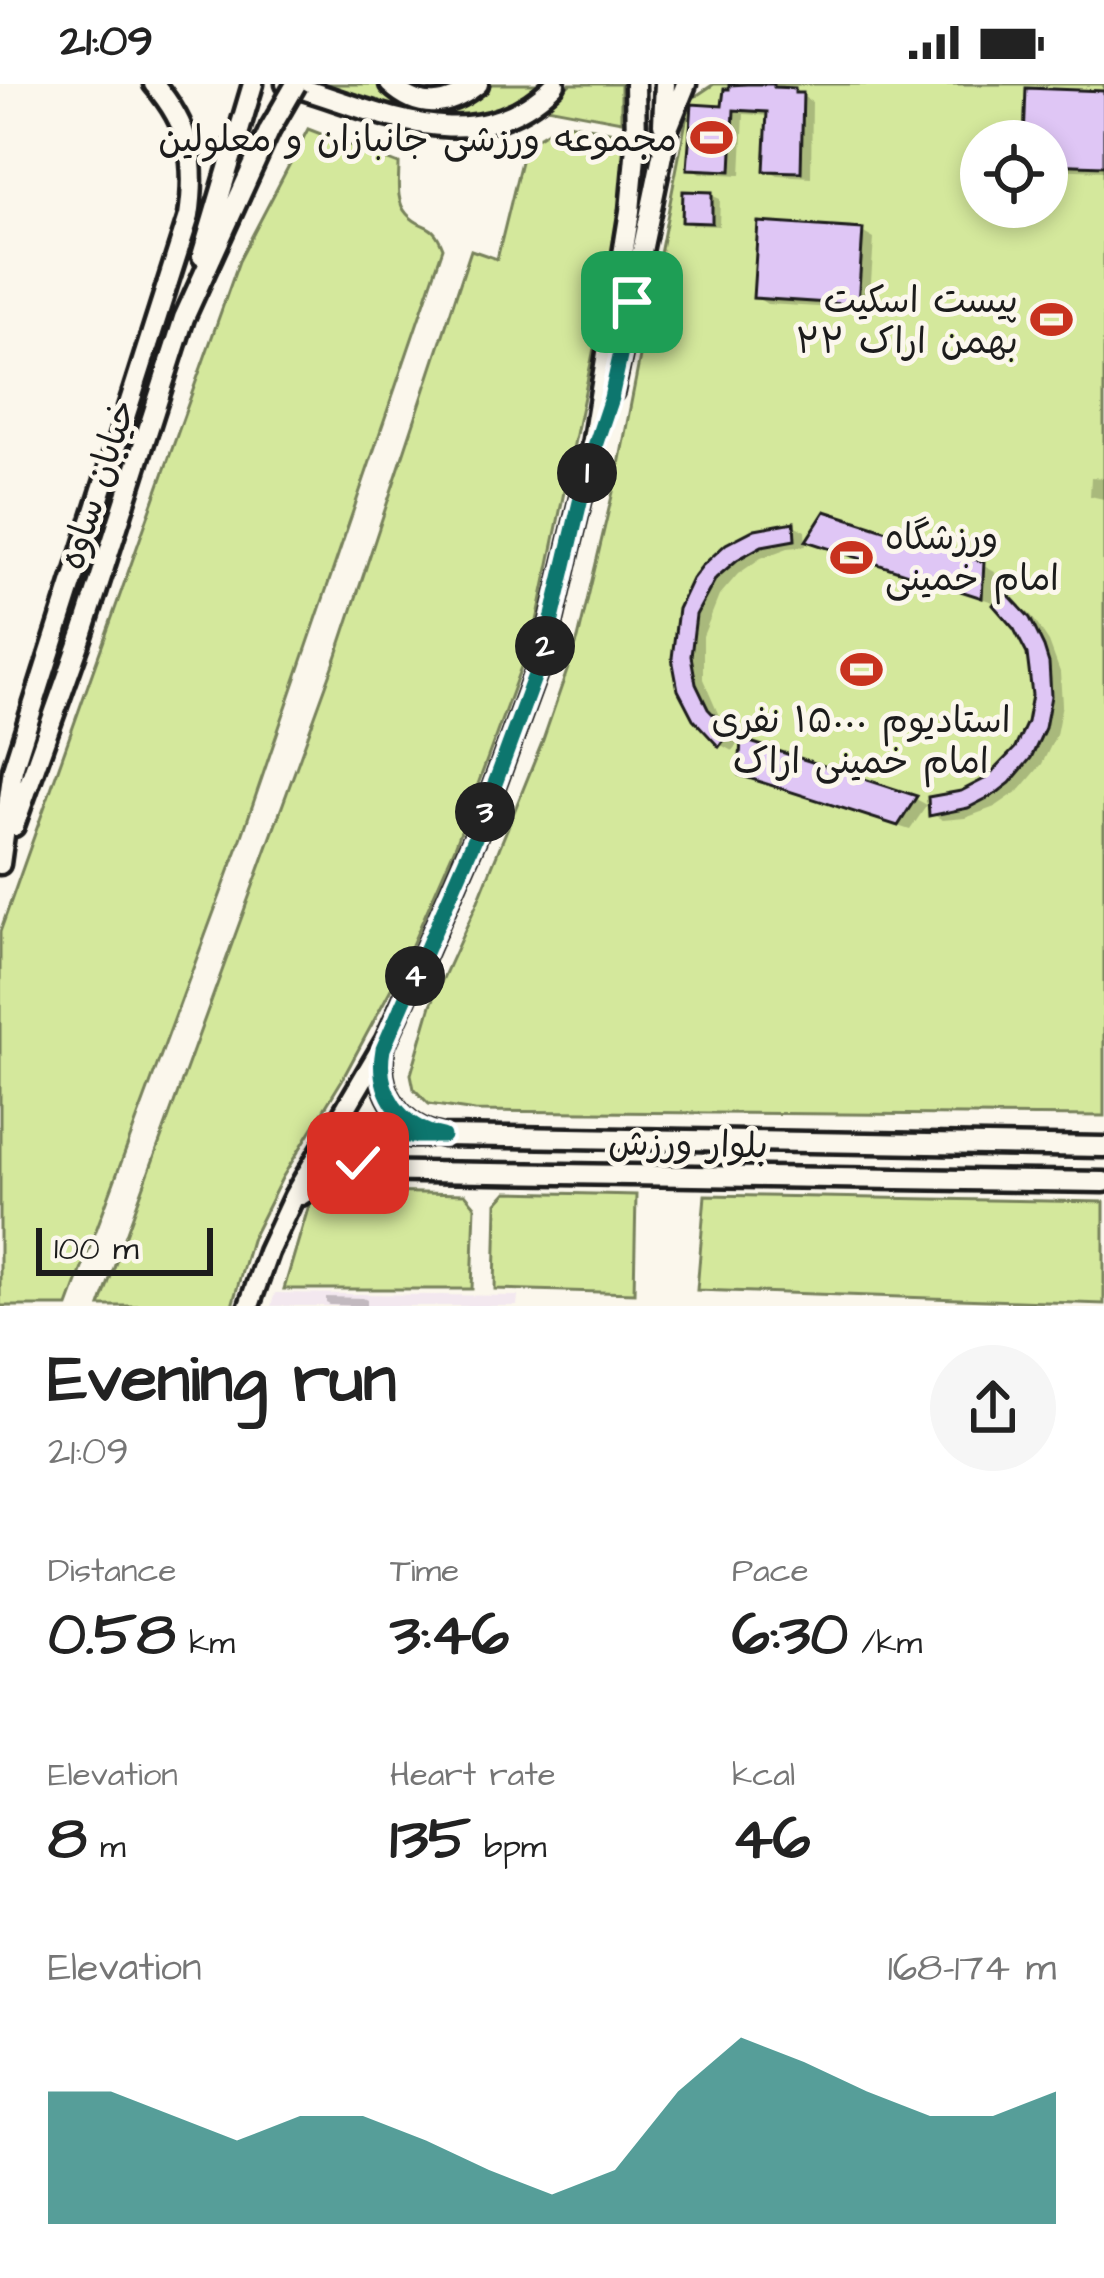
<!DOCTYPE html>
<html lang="en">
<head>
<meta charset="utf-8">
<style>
  body { margin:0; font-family:"Architects Daughter","Playpen Sans Arabic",sans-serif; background:#f6f6f6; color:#222; height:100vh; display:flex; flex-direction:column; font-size:45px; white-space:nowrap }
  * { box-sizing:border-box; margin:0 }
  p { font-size:39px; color:#767676 }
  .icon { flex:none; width:66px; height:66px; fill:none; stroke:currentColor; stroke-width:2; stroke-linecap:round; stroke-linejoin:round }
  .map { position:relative; height:1222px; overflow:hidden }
  .side { display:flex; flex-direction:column; background:#fff; flex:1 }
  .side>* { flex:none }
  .controls { position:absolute; left:960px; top:36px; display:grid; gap:24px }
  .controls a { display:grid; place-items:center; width:108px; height:108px; border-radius:50%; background:#fff; box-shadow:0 6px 18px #0003; font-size:60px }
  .scale { position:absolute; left:36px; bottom:30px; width:177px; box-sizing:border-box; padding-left:12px; border:6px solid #1c1c1c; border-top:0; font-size:33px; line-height:42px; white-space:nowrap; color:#1c1c1c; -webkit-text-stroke:9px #fbf7ec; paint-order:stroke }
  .pin { position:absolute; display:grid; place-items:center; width:102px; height:102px; color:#fff; margin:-51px; border-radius:24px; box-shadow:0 6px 18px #0006 }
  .km { position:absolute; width:60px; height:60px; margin:-30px; border-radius:50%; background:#222; color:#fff; font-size:33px; line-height:60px; text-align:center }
  .round { display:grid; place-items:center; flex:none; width:126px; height:126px; border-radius:63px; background:#f6f6f6 }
  .headline { display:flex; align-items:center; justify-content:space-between; height:204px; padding:0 48px }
  h1 { font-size:66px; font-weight:800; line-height:90px }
  .stats { display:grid; grid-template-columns:repeat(3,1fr); gap:18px; height:204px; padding:12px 48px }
  .stats div { display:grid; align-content:center }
  .stats b { font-size:60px; font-weight:800 }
  .stats small { font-size:33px; font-weight:400 }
  .stats p { font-size:33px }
  .chart { height:336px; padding:24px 48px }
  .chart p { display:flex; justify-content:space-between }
  .chart svg { width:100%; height:216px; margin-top:12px; fill:#0f766e; opacity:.7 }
  .status { display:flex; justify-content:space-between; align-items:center; height:84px; padding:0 60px; background:#fff; direction:ltr }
  .status svg { height:33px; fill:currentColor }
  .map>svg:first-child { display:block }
  .built { fill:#f3e8ef }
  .green { fill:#d4e89c; stroke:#78825c; stroke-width:3; fill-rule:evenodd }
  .shadow { fill:#0003 }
  .building { fill:#dfc6f5; stroke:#1c1c1c; stroke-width:3 }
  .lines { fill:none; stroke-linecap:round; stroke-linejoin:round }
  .major-casing { stroke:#1c1c1c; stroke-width:27 }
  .major { stroke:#fbf7ec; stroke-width:18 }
  .major-bridge-casing { stroke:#1c1c1c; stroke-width:27; stroke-linecap:butt }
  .major-bridge { stroke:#fbf7ec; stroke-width:18 }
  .route-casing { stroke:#fff; stroke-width:24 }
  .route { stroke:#0f766e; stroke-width:15 }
  .labels { text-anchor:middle; stroke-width:10; stroke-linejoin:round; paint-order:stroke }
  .poi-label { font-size:36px; fill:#1c1c1c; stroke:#fbf7ec; text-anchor:end }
  .street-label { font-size:36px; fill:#1c1c1c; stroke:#fbf7ec }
</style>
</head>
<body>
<div class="status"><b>21:09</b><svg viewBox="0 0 49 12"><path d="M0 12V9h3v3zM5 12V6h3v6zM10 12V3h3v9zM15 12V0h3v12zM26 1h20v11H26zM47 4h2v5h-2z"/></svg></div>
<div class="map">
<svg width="1104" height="1222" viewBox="0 0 1104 1222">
  <rect width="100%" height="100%" fill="#fbf7ec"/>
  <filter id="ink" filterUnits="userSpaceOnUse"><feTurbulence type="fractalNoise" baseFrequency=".00833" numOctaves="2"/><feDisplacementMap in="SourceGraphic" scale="24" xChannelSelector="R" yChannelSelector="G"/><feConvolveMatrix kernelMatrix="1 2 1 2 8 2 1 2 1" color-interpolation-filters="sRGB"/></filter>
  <g filter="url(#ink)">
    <path class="built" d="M 275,1209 L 518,1212 L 517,1222 L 271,1222 Z"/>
    <path class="green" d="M 313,0 L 377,0 C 410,39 458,40 491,0 L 539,0 C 465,60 393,24 313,0 Z
      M 570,0 L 621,0 L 621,37 L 547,23 Z
      M 714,0 L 1104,0 L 1104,1032 L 475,1027 L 429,1020 L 414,1005 L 411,990 L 431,921 L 478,817 L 543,656 L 578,555 L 617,391 L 690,16 ZM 981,57 L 1047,57 L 1047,123 L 981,123 Z
      M 563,38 L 624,50 L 623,100 L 615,164 L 536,542 L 455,763 L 400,888 L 342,996 L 282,1094 L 251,1156 L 232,1222 L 100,1222 L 335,577 L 471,166 L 497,175 L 525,61 Z
      M 308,45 L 399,80 C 399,96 395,117 407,130 C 423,148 432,135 443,164 L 242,752 L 68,1222 L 0,1222 L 0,848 L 239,177 Z
      M 332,1107 L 465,1110 L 475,1122 L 472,1205 L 284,1205 L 309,1121 L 319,1112 Z
      M 507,1108 L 636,1111 L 634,1209 L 495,1205 L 497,1119 Z
      M 705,1111 L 1104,1118 L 1104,1220 L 697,1206 Z"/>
    <path class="shadow" d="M 794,7 L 812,18 L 811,93 L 778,91 L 767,85 L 770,32 L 744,30 L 741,91 L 701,89 L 691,83 L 725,25 Z
      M 1104,10 L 1104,87 L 1047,85 L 1047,57 L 1027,57 Z
      M 711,111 L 720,115 L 719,142 L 693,141 L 685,136 Z
      M 862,148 L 874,155 L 869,226 L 767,220 L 756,213 Z
      M 1091,393 L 1104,394 L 1104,415 L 1090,412 Z
      M 794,441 L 805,447 L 806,462 L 788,464 L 761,474 L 738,490 L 719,512 L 703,552 L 703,595 L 720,634 L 740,656 L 732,667 L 721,661 L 681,605 L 695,497 Z
      M 810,456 L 982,481 L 995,488 L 993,518 L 821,462 Z
      M 1005,510 L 1031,531 L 1049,558 L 1060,588 L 1062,620 L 1056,651 L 1042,680 L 1021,705 L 995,723 L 965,734 L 943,736 L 932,730 L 988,696 L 1017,665 L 1030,639 L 1035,611 L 1030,569 Z
      M 744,659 L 916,715 L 927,721 L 910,746 L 754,696 Z
      M 326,1213 L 363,1214 L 367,1216 L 367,1222 L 330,1221 L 326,1219 Z"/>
    <path class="building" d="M 747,0 L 774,0 L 774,3 L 795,4 L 795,9 L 803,9 L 801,88 L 764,87 L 767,28 L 734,26 L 731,87 L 687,85 L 692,20 L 722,22 L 724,5 L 729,5 L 729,1 Z
      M 1026,4 L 1104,7 L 1104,82 L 1047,80 L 1047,57 L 1024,57 Z
      M 683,107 L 712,108 L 712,139 L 682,138 Z
      M 758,138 L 863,145 L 858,221 L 753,214 Z
      M 825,427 L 984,478 L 982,514 L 806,457 Z
      M 794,438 L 795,456 L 762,462 L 737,476 L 716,494 L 696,531 L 691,572 L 696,600 L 708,625 L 730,648 L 719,663 L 693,635 L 678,606 L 672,574 L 678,525 L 692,495 L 702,482 L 726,460 L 755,445 Z
      M 1004,506 L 1030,534 L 1044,563 L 1049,579 L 1051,612 L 1045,644 L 1031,674 L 1010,699 L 997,709 L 968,724 L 929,732 L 928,713 L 961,707 L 986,694 L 1015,664 L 1027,638 L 1032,611 L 1027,570 L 1014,545 L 993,521 Z
      M 741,655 L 917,712 L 898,742 L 739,691 Z"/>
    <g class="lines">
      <defs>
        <path id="major" d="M 286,0 C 378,26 474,81 555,0
          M 390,0 C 419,27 448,24 478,0
          M 663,40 L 665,0
          M 202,172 L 253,0
          M 613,307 L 667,47 L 686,0
          M 14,742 L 83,549 L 184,234 L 270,45
          M 0,780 L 13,685 L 189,132 C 197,78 190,42 154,0
          M 383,965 C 375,1008 400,1044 443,1052 L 1104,1063
          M 375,1086 C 362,1082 351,1079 352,1063 L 360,1053 L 426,1052
          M 301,1111 L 326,1094 L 356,1087 L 1104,1098
          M 249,1222 L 268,1168 L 294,1112 L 386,956 L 414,894 L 475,754 L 546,561 L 589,380 L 630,127 L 636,61 L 635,0"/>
      </defs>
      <use href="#major" class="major-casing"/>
      <use href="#major" class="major"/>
      <defs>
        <path id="major-bridge" d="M 270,45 L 296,0"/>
      </defs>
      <use href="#major-bridge" class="major-bridge-casing"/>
      <use href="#major-bridge" class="major-bridge"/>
    </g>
  </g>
  <g class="lines" filter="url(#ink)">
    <defs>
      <path id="route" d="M 358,1079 C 348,1069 351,1057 364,1052 L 443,1052 C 401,1044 375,1009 383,965 L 475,754 L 546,561 L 589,380 L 611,314 L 632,218"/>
    </defs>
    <use href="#route" class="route-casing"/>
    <use href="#route" class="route"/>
  </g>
  <defs>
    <symbol id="stadium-bare" viewBox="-9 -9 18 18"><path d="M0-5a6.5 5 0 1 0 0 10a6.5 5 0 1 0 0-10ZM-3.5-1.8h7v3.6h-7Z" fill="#c8321e" stroke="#fbf7ec" stroke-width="2.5" paint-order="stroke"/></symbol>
  </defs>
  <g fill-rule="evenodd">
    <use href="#stadium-bare" x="682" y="24" width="59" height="59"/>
    <use href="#stadium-bare" x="1022" y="206" width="59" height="59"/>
    <use href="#stadium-bare" x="822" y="444" width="59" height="59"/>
    <use href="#stadium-bare" x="832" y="556" width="59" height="59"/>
  </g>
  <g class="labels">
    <g class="poi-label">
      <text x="677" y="67">مجموعه ورزشی جانبازان و معلولین</text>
      <text x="1018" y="228">پیست اسکیت<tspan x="1018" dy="41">۲۲ بهمن اراک</tspan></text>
      <text x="885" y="465" text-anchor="start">ورزشگاه<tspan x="885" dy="41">امام خمینی</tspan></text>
      <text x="861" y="648" text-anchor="middle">استادیوم ۱۵۰۰۰ نفری<tspan x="861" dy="41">امام خمینی اراک</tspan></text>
    </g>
    <g class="street-label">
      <text transform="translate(96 400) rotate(-72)" y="13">خیابان ساوه</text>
      <text transform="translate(688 1059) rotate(1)" y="13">بلوار ورزش</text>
    </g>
  </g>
</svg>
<div class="controls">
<a><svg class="icon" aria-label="locate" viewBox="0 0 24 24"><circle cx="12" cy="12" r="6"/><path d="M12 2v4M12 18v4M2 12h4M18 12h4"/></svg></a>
</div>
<div class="scale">100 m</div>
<div class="pin" style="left:632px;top:218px;background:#1e9e55"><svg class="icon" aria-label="arrive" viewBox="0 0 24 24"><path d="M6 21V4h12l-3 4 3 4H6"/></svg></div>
<div class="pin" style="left:358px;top:1079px;background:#d93025"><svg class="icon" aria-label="check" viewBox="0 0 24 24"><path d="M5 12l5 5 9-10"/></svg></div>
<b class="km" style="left:587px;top:389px">1</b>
<b class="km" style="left:545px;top:562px">2</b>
<b class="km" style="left:485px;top:728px">3</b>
<b class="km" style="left:415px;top:892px">4</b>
</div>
<section class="side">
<div class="headline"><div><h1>Evening run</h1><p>21:09</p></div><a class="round"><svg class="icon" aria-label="share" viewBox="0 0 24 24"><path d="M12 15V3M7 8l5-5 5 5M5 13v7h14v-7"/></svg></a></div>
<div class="stats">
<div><p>Distance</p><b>0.58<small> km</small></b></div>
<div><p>Time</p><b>3:46</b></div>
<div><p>Pace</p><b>6:30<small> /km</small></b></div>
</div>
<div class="stats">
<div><p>Elevation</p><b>8<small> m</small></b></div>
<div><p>Heart rate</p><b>135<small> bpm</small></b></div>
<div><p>kcal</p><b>46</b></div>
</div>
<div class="chart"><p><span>Elevation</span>168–174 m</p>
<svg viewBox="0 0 160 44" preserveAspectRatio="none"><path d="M0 44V17L10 17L20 22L30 27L40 22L50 22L60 27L70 33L80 38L90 33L100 17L110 6L120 11L130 17L140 22L150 22L160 17V44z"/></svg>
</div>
</section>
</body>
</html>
